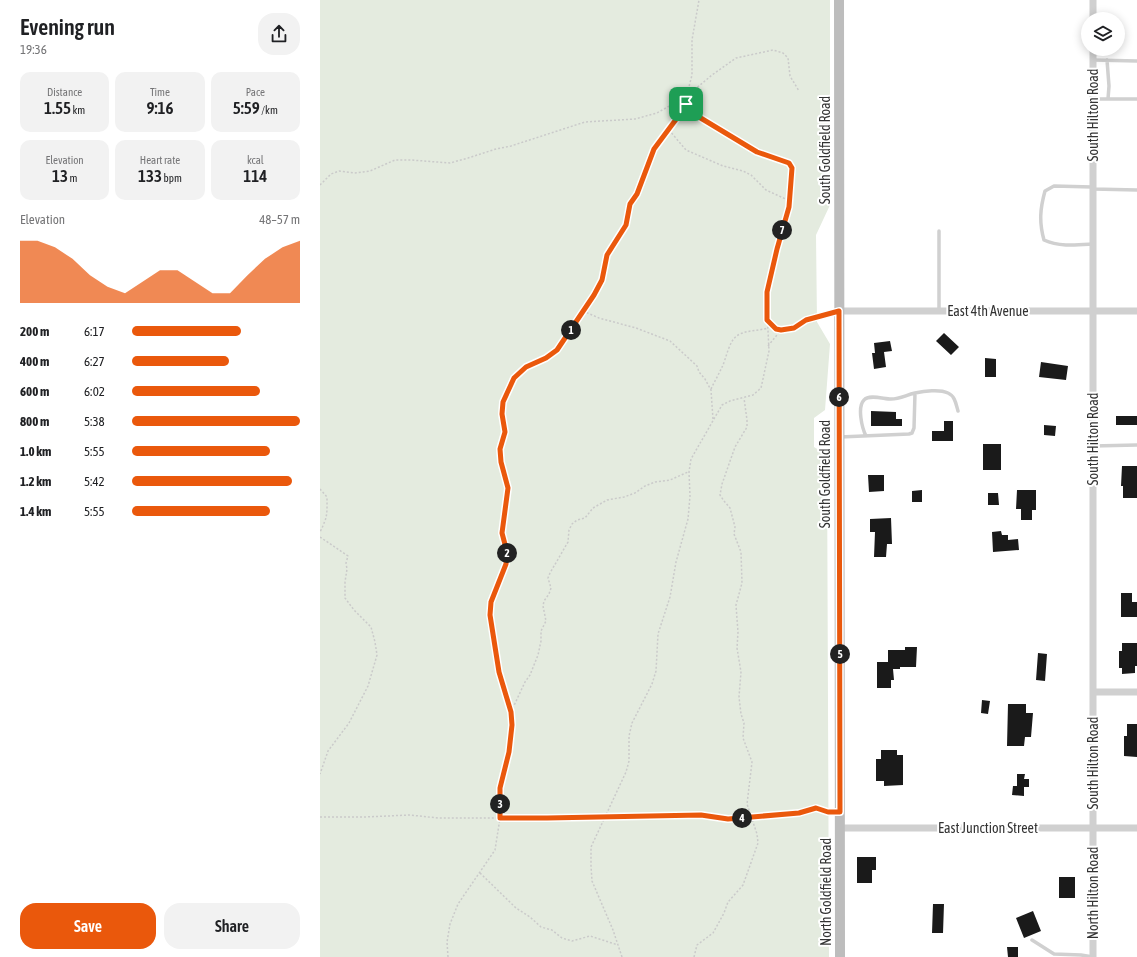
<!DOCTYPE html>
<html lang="en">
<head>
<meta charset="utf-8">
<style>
  body { margin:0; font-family:"Asap Condensed",sans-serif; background:#f2f2f2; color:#202124; height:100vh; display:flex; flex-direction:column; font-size:15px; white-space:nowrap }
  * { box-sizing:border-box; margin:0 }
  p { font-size:13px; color:#757577 }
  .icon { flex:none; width:22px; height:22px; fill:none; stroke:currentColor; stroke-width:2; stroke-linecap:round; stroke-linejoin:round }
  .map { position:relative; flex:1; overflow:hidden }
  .details { display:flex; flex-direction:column; background:#fff; width:320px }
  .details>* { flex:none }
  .controls { position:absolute; left:761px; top:12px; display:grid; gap:8px }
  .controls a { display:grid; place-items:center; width:44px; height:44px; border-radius:50%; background:#fff; box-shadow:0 2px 10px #0003; font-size:20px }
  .pin { position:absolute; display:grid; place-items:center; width:34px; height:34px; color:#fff; margin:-17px; border-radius:8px; box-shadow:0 2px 6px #0006 }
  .km { position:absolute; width:20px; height:20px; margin:-10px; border-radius:50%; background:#222; color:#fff; font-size:11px; line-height:20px; text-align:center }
  .round { display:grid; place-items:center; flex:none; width:42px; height:42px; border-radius:16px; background:#f2f2f2 }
  .overview { display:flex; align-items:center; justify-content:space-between; height:68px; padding:0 20px }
  h1 { font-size:22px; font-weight:600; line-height:30px }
  .stats { display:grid; grid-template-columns:repeat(3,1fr); gap:6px; height:68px; padding:4px 20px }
  .stats div { display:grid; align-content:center; border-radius:10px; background:#f2f2f2; text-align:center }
  .stats b { font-size:17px; font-weight:600 }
  .stats small { font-size:11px; font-weight:400 }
  .stats p { font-size:11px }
  .chart { height:112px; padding:8px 20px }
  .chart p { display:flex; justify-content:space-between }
  .chart svg { width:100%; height:72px; margin-top:4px; fill:#ea580c; opacity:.7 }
  .cta { display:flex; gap:8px; margin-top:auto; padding:8px 20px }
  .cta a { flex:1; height:46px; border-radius:16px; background:#ea580c; color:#fff; font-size:16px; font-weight:600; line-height:46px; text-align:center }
  .cta a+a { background:#f2f2f2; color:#202124 }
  ul { padding:0 20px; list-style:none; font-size:13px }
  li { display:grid; grid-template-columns:64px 48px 1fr; align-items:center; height:30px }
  li i { height:10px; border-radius:5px; background:#ea580c }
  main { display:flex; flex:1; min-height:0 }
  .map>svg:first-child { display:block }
  .green { fill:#e4ebdf }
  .building { fill:#1a1a1a }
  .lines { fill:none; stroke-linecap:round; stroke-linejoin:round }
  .path { stroke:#cacaca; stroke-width:1.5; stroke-dasharray:2 2; stroke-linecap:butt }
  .lane { stroke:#d0d0d0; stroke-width:3.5 }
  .street { stroke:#d0d0d0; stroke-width:7 }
  .secondary { stroke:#bdbdbd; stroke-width:10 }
  .route-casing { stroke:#fff; stroke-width:8 }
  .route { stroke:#ea580c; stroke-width:5 }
  .labels { text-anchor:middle; stroke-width:4; stroke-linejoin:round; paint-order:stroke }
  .street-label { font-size:14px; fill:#333; stroke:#fff }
</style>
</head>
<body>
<main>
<section class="details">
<div class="overview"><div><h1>Evening run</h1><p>19:36</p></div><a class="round"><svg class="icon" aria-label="share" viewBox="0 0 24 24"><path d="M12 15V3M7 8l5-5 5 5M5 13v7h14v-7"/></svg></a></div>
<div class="stats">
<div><p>Distance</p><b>1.55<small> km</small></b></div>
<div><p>Time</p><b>9:16</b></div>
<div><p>Pace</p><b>5:59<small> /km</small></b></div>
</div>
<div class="stats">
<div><p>Elevation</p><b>13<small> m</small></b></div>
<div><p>Heart rate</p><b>133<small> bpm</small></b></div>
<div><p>kcal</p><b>114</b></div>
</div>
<div class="chart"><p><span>Elevation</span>48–57 m</p>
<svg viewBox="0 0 160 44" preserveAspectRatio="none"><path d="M0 44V6L10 6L20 10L30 17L40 27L50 34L60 38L70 31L80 24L90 24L100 31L110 38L120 38L130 27L140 17L150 10L160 6V44z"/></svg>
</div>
<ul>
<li><b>200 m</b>6:17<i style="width:65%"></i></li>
<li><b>400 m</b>6:27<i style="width:58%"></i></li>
<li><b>600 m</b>6:02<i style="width:76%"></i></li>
<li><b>800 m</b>5:38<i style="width:100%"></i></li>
<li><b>1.0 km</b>5:55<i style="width:82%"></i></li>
<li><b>1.2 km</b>5:42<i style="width:95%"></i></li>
<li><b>1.4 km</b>5:55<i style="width:82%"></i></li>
</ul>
<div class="cta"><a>Save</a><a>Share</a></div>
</section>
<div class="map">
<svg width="817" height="957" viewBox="0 0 817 957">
  <rect width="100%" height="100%" fill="#fff"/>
  <path class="green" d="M 0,0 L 510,0 L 510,205 L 496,235 L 497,322 L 510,344 L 505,410 L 494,418 L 494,447 L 507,455 L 509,957 L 0,957 Z"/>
  <path class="building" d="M 624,333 L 639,347 L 631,355 L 616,341 Z
    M 570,341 L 572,351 L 564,352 L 566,367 L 554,369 L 552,353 L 555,353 L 554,343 Z
    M 665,358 L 676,359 L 676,377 L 665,377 Z
    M 721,362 L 748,366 L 746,380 L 719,377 Z
    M 551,411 L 576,412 L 576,419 L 582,419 L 582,426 L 551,426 Z
    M 796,416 L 817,416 L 817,425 L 796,425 Z
    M 624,421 L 633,421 L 633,441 L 612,441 L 612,431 L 624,431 Z
    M 724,425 L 736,426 L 735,436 L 724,435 Z
    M 663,444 L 681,444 L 681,470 L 663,470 Z
    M 802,466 L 817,466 L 817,498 L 803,498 L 803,486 L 801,486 Z
    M 548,475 L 564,475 L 564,491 L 549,492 Z
    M 602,490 L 602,502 L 592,502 L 592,491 Z
    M 697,490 L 716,490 L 716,510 L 712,510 L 712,520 L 701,520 L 701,509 L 696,509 Z
    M 668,493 L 678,493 L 679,505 L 668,505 Z
    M 571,518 L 572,544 L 567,544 L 566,557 L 554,557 L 555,532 L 550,532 L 550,519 Z
    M 681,531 L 682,535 L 688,535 L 688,540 L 698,539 L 699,550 L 673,552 L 672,532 Z
    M 801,593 L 812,593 L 812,602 L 817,602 L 817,617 L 801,617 Z
    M 802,643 L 817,643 L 817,666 L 815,666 L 815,673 L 802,674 L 802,668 L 799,668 L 799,651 L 802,651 Z
    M 585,647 L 597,647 L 596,667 L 580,667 L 580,669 L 573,669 L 574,680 L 571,680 L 571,688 L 557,688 L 557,662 L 568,662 L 568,650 L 585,650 Z
    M 718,653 L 727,654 L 725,681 L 716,680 Z
    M 662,700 L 670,701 L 668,714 L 661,713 Z
    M 688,704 L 706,704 L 706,713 L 713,713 L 711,737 L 705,737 L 704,746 L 687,746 Z
    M 807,724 L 817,724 L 817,757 L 804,756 L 804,736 L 807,736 Z
    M 561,750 L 577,750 L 577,755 L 583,755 L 583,785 L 564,786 L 564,781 L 556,781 L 556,759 L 561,759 Z
    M 697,774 L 705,774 L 704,779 L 709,779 L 709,787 L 704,787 L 704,796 L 692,795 L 693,786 L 697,786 Z
    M 537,857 L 556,857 L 556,870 L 552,870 L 552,883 L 537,883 Z
    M 739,877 L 755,877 L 755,898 L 739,898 Z
    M 613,904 L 624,904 L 623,933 L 612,933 Z
    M 713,911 L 721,931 L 704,938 L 696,918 Z
    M 687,947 L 698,947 L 698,957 L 688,957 Z"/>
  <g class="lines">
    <path class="path" d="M 349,130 L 366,150 L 403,166 L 423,171 L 431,175 L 446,190 L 470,201
      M 0,185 L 11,174 L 19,171 L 34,173 L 50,171 L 75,160 L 91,160 L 130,163 L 148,158 L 176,149 L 191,146 L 265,122 L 315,119 L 337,113 L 367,96 L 392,75 L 416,58 L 453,50 L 463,53 L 468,58 L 470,76 L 479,91
      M 263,311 L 279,318 L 316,328 L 350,341 L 377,366 L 379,372 L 385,379 L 391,390 L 393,419
      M 447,320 L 456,329 L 461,330
      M 448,346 L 461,330 L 474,328 L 486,320 L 510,314
      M 391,389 C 394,382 398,376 401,369 C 407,359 408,339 420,334 C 429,330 438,331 448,328
      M 0,489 L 7,497 C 7,514 8,516 0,532
      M 0,537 L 28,556 L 26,563 L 27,569 L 25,582 L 25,598 L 34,610 L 51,627 L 55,642 L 57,655 L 48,686 L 29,723 L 8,751 L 0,774
      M 191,712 L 205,682 L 210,675 L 218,655 L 221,641 L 221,631 L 226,621 L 223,606 L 224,601 L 229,594 L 231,588 L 228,578 L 230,573 L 248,542 L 249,530 L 252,524 L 257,520 L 265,518 L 273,508 L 287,500 L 304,497 L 315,493 L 325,486 L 335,482 L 350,480 L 368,472
      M 0,817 L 45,817 L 90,815 L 118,818 L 227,818 L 381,815 L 408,819 L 479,813 L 496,808 L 512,812
      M 160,873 L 196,908 L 210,917 L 221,927 L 232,930 L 242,938 L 252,941 L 270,936 L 298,945
      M 128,957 L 127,942 L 130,924 L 138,904 L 175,850 L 180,818 L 180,789 L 189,752 L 192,725 L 191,712 L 179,672 L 170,615 L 171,602 L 186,564 L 187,552 L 182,533 L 188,488 L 181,463 L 180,449 L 185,432 L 182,414 L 183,402 L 194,378 L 206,367 L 226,358 L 237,350 L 274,295 L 282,280 L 287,255 L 306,225 L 310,204 L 317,194 L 334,149 L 363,110 L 372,75 L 372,40 L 379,0
      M 302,957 L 293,930 L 272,881 L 271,866 L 271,847 L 306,772 L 309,761 L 309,736 L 312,723 L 332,684 L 336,671 L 338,634 L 350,597 L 356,562 L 368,519 L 370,496 L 369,472 L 371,459 L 402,405 L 410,401 L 433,395 L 441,388 L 449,351 L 447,310 L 447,292 L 457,249 L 469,207 L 472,168 L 469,163 L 437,152 L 379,117 L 366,104
      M 374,957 L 377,945 L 393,933 L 404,913 L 408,902 L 423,885 L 438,843 L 437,834 L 427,804 L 432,762 L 423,738 L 424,723 L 421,714 L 419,697 L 421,672 L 417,648 L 418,632 L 416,605 L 422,583 L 421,552 L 414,534 L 415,527 L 410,508 L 404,501 L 400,495 L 402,484 L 415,447 L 427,427 L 427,420 L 424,398"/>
    <path class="lane" d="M 773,60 L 817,61
      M 787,60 L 789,86 L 788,99
      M 773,99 L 817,99
      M 772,187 L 734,186 L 725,191 C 720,209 719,222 724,240 C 739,247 757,245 773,244
      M 773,189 L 817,190
      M 619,311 L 619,231
      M 546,436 C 542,428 537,407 544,400 C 549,394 564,399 571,399 C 580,399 586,395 595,393 C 604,391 620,389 628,393 C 635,396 636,404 638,411
      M 520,437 L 589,434 L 592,433 L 594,428 L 595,393
      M 773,446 L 817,445
      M 712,940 L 734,954 L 761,955 L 773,957"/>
    <path class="street" d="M 773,0 L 773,19
      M 773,49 L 773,957
      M 519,311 L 817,311
      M 773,692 L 817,692
      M 520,828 L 817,828"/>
    <path class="secondary" d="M 519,0 L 520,957"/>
  </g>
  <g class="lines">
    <defs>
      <path id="route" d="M 366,104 L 379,117 L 437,152 L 469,163 L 472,168 L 469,207 L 457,249 L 447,292 L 447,320 L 456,329 L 461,330 L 474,328 L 486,320 L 519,311 L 520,812 L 508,812 L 496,808 L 479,813 L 408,819 L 381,815 L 227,818 L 180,818 L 180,788 L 189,752 L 192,725 L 191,712 L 179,672 L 170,615 L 171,602 L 186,564 L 187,552 L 182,533 L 188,488 L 181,462 L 180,449 L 185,432 L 182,414 L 183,402 L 194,378 L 206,367 L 226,358 L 237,350 L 274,295 L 282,280 L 287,255 L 306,225 L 310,204 L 317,194 L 334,149 L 363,110 Z"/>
    </defs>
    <use href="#route" class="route-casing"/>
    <use href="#route" class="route"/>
  </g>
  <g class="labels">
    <g class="street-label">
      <text transform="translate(773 115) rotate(-90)" y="5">South Hilton Road</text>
      <text transform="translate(505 150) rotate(-90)" y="5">South Goldfield Road</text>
      <text x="668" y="316">East 4th Avenue</text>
      <text transform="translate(773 439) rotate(-90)" y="5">South Hilton Road</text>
      <text transform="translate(505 474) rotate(-90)" y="5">South Goldfield Road</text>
      <text transform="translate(773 763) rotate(-90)" y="5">South Hilton Road</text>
      <text x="668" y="833">East Junction Street</text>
      <text transform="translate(506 892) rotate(-90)" y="5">North Goldfield Road</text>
      <text transform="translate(773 893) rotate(-90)" y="5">North Hilton Road</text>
    </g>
  </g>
</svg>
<div class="controls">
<a><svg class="icon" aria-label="layers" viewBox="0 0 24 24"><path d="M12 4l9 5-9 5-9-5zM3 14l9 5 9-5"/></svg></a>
</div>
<div class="pin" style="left:366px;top:104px;background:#1e9e55"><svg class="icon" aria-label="arrive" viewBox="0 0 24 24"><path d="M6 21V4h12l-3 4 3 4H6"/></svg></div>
<b class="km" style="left:251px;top:330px">1</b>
<b class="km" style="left:187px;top:553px">2</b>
<b class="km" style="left:180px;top:804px">3</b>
<b class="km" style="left:422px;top:818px">4</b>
<b class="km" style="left:520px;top:654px">5</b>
<b class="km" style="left:519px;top:397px">6</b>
<b class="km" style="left:462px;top:230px">7</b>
</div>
</main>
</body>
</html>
